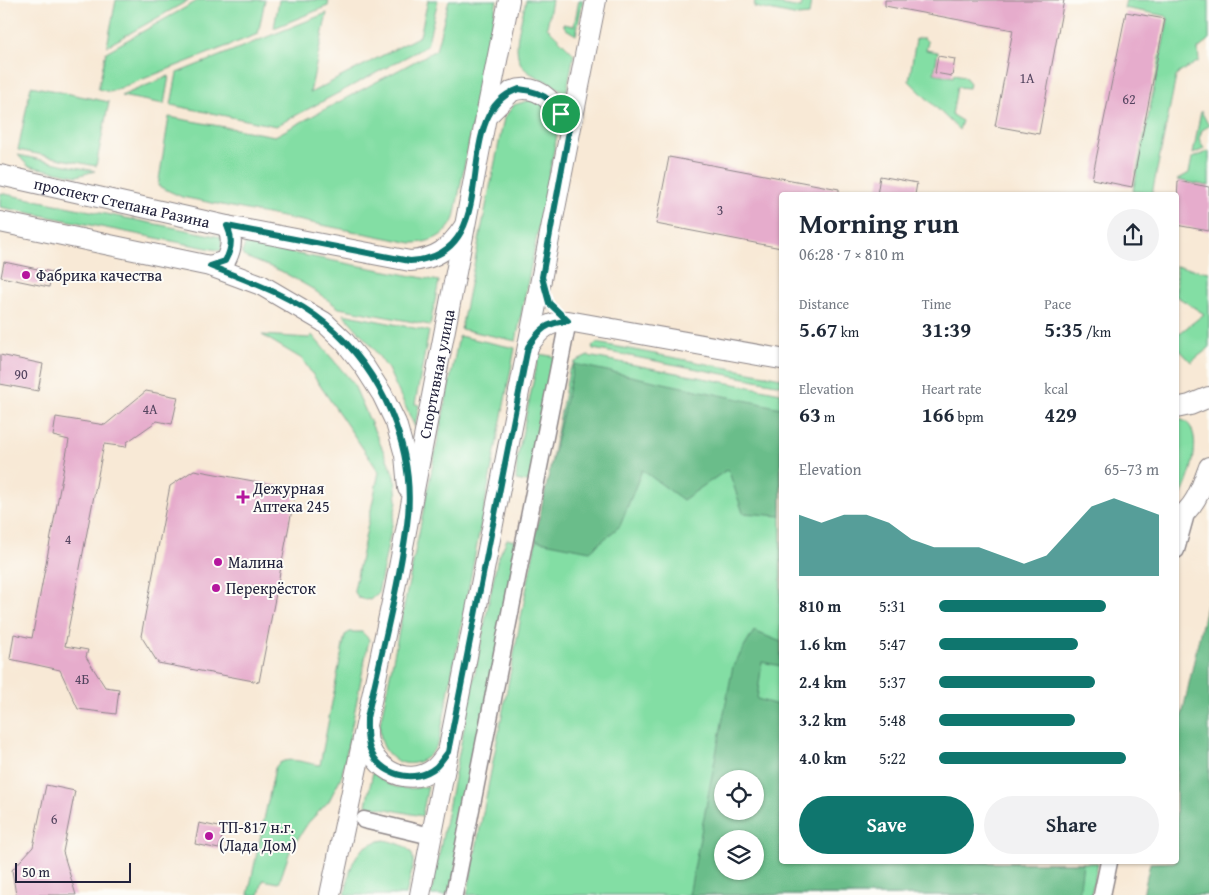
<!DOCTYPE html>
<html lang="en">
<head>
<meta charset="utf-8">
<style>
  body { margin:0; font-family:"Gentium Book Plus",serif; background:#f2f2f3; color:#1f2937; height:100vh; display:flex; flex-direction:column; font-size:19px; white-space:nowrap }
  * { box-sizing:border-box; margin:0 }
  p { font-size:16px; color:#747a83 }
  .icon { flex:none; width:28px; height:28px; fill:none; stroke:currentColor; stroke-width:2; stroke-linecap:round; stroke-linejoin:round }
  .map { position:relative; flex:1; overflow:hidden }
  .details { position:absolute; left:779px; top:192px; width:400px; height:672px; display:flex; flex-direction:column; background:#fff; border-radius:5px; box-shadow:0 1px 4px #0004 }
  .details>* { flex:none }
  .controls { position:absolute; left:714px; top:770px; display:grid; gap:10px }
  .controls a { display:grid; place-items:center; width:50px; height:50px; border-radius:50%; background:#fff; box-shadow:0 1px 4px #0004; font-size:25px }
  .scale { position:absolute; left:15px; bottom:12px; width:116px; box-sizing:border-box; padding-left:5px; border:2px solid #22223b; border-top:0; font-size:14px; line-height:18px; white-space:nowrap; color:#22223b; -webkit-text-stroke:4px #fdfcf7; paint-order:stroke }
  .pin { position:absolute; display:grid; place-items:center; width:42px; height:42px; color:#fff; margin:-21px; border:2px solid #fff; border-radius:50%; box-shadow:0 1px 5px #0007 }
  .round { display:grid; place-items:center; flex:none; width:52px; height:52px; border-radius:26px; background:#f2f2f3 }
  .overview { display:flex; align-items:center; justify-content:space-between; height:85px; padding:0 20px }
  h1 { font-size:28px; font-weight:800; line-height:38px }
  .stats { display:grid; grid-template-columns:repeat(3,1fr); gap:8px; height:85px; padding:5px 20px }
  .stats div { display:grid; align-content:center }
  .stats b { font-size:21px; font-weight:800 }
  .stats small { font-size:14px; font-weight:400 }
  .stats p { font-size:14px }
  .chart { height:140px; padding:10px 20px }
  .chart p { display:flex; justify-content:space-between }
  .chart svg { width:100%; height:90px; margin-top:5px; fill:#0f766e; opacity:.7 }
  .action { display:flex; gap:10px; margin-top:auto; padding:10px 20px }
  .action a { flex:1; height:58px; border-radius:30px; background:#0f766e; color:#fff; font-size:20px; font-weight:800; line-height:58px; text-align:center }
  .action a+a { background:#f2f2f3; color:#1f2937 }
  ul { padding:0 20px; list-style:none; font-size:16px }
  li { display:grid; grid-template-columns:80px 60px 1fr; align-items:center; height:38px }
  li i { height:12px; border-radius:6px; background:#0f766e }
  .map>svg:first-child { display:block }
  .green { fill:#83dea4; stroke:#528070; fill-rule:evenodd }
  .forest { fill:#6abd8a; stroke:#467062; fill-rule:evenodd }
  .building { fill:#e6accc }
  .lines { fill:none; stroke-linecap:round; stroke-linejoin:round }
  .minor-casing { stroke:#8d8688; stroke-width:19 }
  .major-casing { stroke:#8d8688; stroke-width:22 }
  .minor { stroke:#fff; stroke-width:16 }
  .major { stroke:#fff; stroke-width:20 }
  .route-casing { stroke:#fff; stroke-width:10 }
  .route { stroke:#0f766e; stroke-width:6 }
  .poi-dot { fill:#b5179e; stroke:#fdfcf7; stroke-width:2 }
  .labels { text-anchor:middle; stroke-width:4; stroke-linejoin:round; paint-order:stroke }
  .number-label { font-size:14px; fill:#53445f }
  .street-label { font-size:16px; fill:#22223b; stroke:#fdfcf7 }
  .poi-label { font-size:16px; fill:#22223b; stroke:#fdfcf7; text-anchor:start }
</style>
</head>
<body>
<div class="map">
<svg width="1209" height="895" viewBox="0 0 1209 895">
  <rect width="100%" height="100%" fill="#fdfcf7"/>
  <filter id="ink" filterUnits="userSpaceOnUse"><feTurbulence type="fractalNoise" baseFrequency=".02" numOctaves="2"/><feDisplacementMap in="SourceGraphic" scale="10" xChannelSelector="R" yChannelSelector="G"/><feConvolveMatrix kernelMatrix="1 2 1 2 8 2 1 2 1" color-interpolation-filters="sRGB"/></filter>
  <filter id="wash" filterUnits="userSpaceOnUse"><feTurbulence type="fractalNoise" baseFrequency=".0096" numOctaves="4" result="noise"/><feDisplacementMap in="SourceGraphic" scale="20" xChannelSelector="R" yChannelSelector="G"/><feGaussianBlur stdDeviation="1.12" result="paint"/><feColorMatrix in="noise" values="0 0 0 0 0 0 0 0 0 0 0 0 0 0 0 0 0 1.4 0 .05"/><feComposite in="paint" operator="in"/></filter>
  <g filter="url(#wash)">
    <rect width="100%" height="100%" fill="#f8e9d6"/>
    <path class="green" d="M 116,0 L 189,0 L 107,46 Z
      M 199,0 L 265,0 L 258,34 L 110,92 L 98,89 L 106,52 Z
      M 279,0 L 329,0 L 328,6 L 274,28 Z
      M 428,0 L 438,0 L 427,46 L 276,126 L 171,105 L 177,73 L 327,13 L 310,93 L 420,36 Z
      M 449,0 L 497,0 L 454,218 C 447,236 430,243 412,243 L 182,197 L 158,186 L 169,117 L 275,136 L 436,50 Z
      M 526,0 L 552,0 L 547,27 L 574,54 L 566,95 C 555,83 543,81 530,73 C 506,59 522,21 526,0 Z
      M 579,0 L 583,0 L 576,35 L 566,29 L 563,24 L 574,26 Z
      M 755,0 L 801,8 L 803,0 L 811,0 L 809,15 L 798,16 L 754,7 Z
      M 1126,0 L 1209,0 L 1209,40 L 1198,49 L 1199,61 L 1179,73 L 1176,77 L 1152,194 L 1133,191 L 1168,19 L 1166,16 L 1124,8 Z
      M 919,38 L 924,38 L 928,42 L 926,50 L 938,52 L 934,73 L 953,77 L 954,74 L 964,76 L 970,83 L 969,88 L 957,87 L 952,115 L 962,121 L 959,130 L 909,81 L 916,39 Z
      M 169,76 L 164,104 L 121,96 Z
      M 31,86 L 109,102 L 96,166 L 18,150 Z
      M 530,100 L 544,104 L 558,130 L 516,341 L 461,329 L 504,118 L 514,105 Z
      M 1201,111 L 1209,126 L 1202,130 L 1199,139 L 1204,149 L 1193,154 Z
      M 1209,151 L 1209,186 L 1177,180 L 1189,173 L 1192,158 Z
      M 18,155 L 95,171 L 77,176 L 28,166 Z
      M 0,193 L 221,237 L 222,251 L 0,207 Z
      M 245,244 L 439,281 L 430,325 L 339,308 L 311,288 L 281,271 L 245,257 L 242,253 Z
      M 1176,266 L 1209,272 L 1209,348 L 1191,362 L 1176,346 L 1176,336 L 1204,314 L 1176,296 Z
      M 343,314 L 429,331 L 415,404 L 419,405 L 415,427 L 388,369 L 370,344 Z
      M 262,335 L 309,338 L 312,335 L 353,383 L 395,477 L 397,501 L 378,593 L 370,600 L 358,598 L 354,590 L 379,472 L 302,359 Z
      M 459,336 L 515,348 L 439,741 C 422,779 377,766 380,724 Z
      M 597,343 L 781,378 L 781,385 L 593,349 L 592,346 Z
      M 539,354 L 557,357 L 531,483 L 516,480 L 517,459 Z
      M 588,356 L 781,393 L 781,862 L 1098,863 L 1091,895 L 467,895 L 569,371 L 575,362 ZM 722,779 L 755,779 L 755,811 L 722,811 ZM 722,839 L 755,839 L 755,871 L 722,871 Z
      M 1176,419 C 1209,420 1191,484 1176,503 Z
      M 507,539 L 520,542 L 450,895 L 431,895 L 497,561 Z
      M 350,632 L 362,632 L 369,639 L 342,775 L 329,801 L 308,823 L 290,851 L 279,883 L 263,880 L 259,895 L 248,895 L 275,768 C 284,753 306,764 320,765 L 345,635 Z
      M 373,772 C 388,789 406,791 428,786 L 422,816 L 366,805 Z
      M 384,840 C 425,848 413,862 406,895 L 345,895 C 351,867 352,846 384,840 Z"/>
    <path class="forest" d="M 574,364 L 781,408 L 781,516 L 743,513 L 728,469 L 683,500 L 642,470 L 620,526 L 590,551 L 534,540 Z
      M 1209,592 L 1209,895 L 1143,895 L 1150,863 L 1176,862 L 1176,743 Z
      M 754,631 L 781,642 L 781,666 L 762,662 L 757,699 L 781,706 L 781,862 L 1083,863 L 1079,895 L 689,895 L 733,666 ZM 722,779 L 755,779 L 755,811 L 722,811 ZM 722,839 L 755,839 L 755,871 L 722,871 Z"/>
    <g id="blocks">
      <path class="building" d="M 885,0 L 1064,0 L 1039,134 L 995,126 L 1013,30 L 885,6 Z
        M 1126,12 L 1165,19 L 1132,187 L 1092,179 Z
        M 938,56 L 955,59 L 952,76 L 935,73 Z
        M 669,157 L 839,189 L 839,195 L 781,195 L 781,248 L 656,224 Z
        M 880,176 L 917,183 L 915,195 L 877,195 Z
        M 1178,181 L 1209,187 L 1209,231 L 1176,225 Z
        M 4,262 L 52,272 L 49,287 L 1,277 Z
        M 0,355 L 43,364 L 38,391 L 0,384 Z
        M 146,391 L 178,397 L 172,424 L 157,421 L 127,442 L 126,447 L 104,444 L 65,646 L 88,650 L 86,657 L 105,687 L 119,689 L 116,714 L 78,709 L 60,670 L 10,659 L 14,634 L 32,638 L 69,440 L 53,436 L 56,417 L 105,425 Z
        M 194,470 L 296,489 L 259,682 L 158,663 L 141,636 L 170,486 Z
        M 46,785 L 75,791 L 63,852 L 76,895 L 16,895 L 12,870 L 33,847 Z
        M 199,823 L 224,828 L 219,849 L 195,844 Z"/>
    </g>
  </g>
  <g filter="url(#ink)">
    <use href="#blocks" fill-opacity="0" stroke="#8d8688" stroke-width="1"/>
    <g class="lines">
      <defs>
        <path id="minor" d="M 1176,550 L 1186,514
          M 364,820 L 431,836
          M 454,895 L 568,321
          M 1102,895 L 1109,862"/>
        <g id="major">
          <path d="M 486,116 L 509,0"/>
          <path id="s1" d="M 0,175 L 227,226 L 410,261 C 437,259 449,249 464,227"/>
          <path d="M 0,222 L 210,266 L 261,285 L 324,322 L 344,341 L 364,366 L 382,394 L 396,423 L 405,455 L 408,488"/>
          <path d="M 210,266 L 225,261 C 232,249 233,238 227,226"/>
          <path d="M 529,345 C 540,329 548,322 568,321 L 781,359"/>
          <path d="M 1176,408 L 1190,405 L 1209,397"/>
          <path d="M 1176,519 C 1195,509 1202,486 1209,467"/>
          <path d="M 367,730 C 365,765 406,791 435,768 C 440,764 444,757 448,752"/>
          <path id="s2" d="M 330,895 L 395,588 L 486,117 L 512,91 C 542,81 558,108 569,131"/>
          <path d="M 420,895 L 596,0"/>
        </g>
      </defs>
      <use href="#minor" class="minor-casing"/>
      <use href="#major" class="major-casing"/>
      <use href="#minor" class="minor"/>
      <use href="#major" class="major"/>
    </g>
  </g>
  <g class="lines" filter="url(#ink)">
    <defs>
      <path id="route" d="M 519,89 C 549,92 557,105 569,131 L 542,277 L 549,303 L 568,321 C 547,322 539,330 528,347 L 448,752 C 444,757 440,763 436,767 C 414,785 379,775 370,749 C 366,739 367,729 367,718 C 381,655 398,590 407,525 C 417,450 383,371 325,323 C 292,296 249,281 210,266 L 225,261 C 232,249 233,238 227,226 L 410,261 C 511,256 444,113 519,89 Z"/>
    </defs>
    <use href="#route" class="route-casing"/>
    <use href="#route" class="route"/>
  </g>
  <g class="poi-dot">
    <circle cx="26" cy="275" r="5"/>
    <path d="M240.5 489.5h5v5h5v5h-5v5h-5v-5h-5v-5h5z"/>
    <circle cx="218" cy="562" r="5"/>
    <circle cx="216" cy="588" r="5"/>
    <circle cx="209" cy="836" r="5"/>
  </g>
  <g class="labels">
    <g class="number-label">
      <text x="1027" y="83">1А</text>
      <text x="1129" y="104">62</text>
      <text x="720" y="215">3</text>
      <text x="21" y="379">90</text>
      <text x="150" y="414">4А</text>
      <text x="68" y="544">4</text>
      <text x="82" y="684">4Б</text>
      <text x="54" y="824">6</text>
    </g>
    <g class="street-label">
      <text dy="6" stroke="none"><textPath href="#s1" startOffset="125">проспект Степана Разина</textPath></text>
      <text dy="6" stroke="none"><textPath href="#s2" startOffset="532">Спортивная улица</textPath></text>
    </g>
    <g class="poi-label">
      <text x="36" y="281">Фабрика качества</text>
      <text x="253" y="494">Дежурная<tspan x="253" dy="18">Аптека 245</tspan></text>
      <text x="228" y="568">Малина</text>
      <text x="226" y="594">Перекрёсток</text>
      <text x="219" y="833">ТП-817 н.г.<tspan x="219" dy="18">(Лада Дом)</tspan></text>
    </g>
  </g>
</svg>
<div class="controls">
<a><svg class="icon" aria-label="locate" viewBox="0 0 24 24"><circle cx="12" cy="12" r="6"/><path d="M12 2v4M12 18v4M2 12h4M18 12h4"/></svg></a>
<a><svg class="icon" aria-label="layers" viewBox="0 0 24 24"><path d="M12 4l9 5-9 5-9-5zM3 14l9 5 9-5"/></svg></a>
</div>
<div class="scale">50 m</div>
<div class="pin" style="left:561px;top:114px;background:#1e9e55"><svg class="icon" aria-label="arrive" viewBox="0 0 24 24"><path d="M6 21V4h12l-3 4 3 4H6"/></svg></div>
<section class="details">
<div class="overview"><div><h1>Morning run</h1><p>06:28 · 7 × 810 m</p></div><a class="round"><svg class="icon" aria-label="share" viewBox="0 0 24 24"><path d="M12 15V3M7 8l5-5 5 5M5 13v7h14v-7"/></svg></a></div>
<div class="stats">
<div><p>Distance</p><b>5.67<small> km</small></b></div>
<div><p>Time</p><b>31:39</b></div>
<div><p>Pace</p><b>5:35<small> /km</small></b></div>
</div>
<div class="stats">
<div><p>Elevation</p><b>63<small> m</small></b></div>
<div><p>Heart rate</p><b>166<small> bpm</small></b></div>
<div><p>kcal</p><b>429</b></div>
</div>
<div class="chart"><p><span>Elevation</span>65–73 m</p>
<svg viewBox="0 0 160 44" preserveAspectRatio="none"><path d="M0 44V14L10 18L20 14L30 14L40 18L50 26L60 30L70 30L80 30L90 34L100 38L110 34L120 22L130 10L140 6L150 10L160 14V44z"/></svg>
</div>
<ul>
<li><b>810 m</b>5:31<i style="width:76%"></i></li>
<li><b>1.6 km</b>5:47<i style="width:63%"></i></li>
<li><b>2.4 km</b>5:37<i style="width:71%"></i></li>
<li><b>3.2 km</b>5:48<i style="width:62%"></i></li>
<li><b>4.0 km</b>5:22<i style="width:85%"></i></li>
</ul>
<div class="action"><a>Save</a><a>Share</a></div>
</section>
</div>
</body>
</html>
